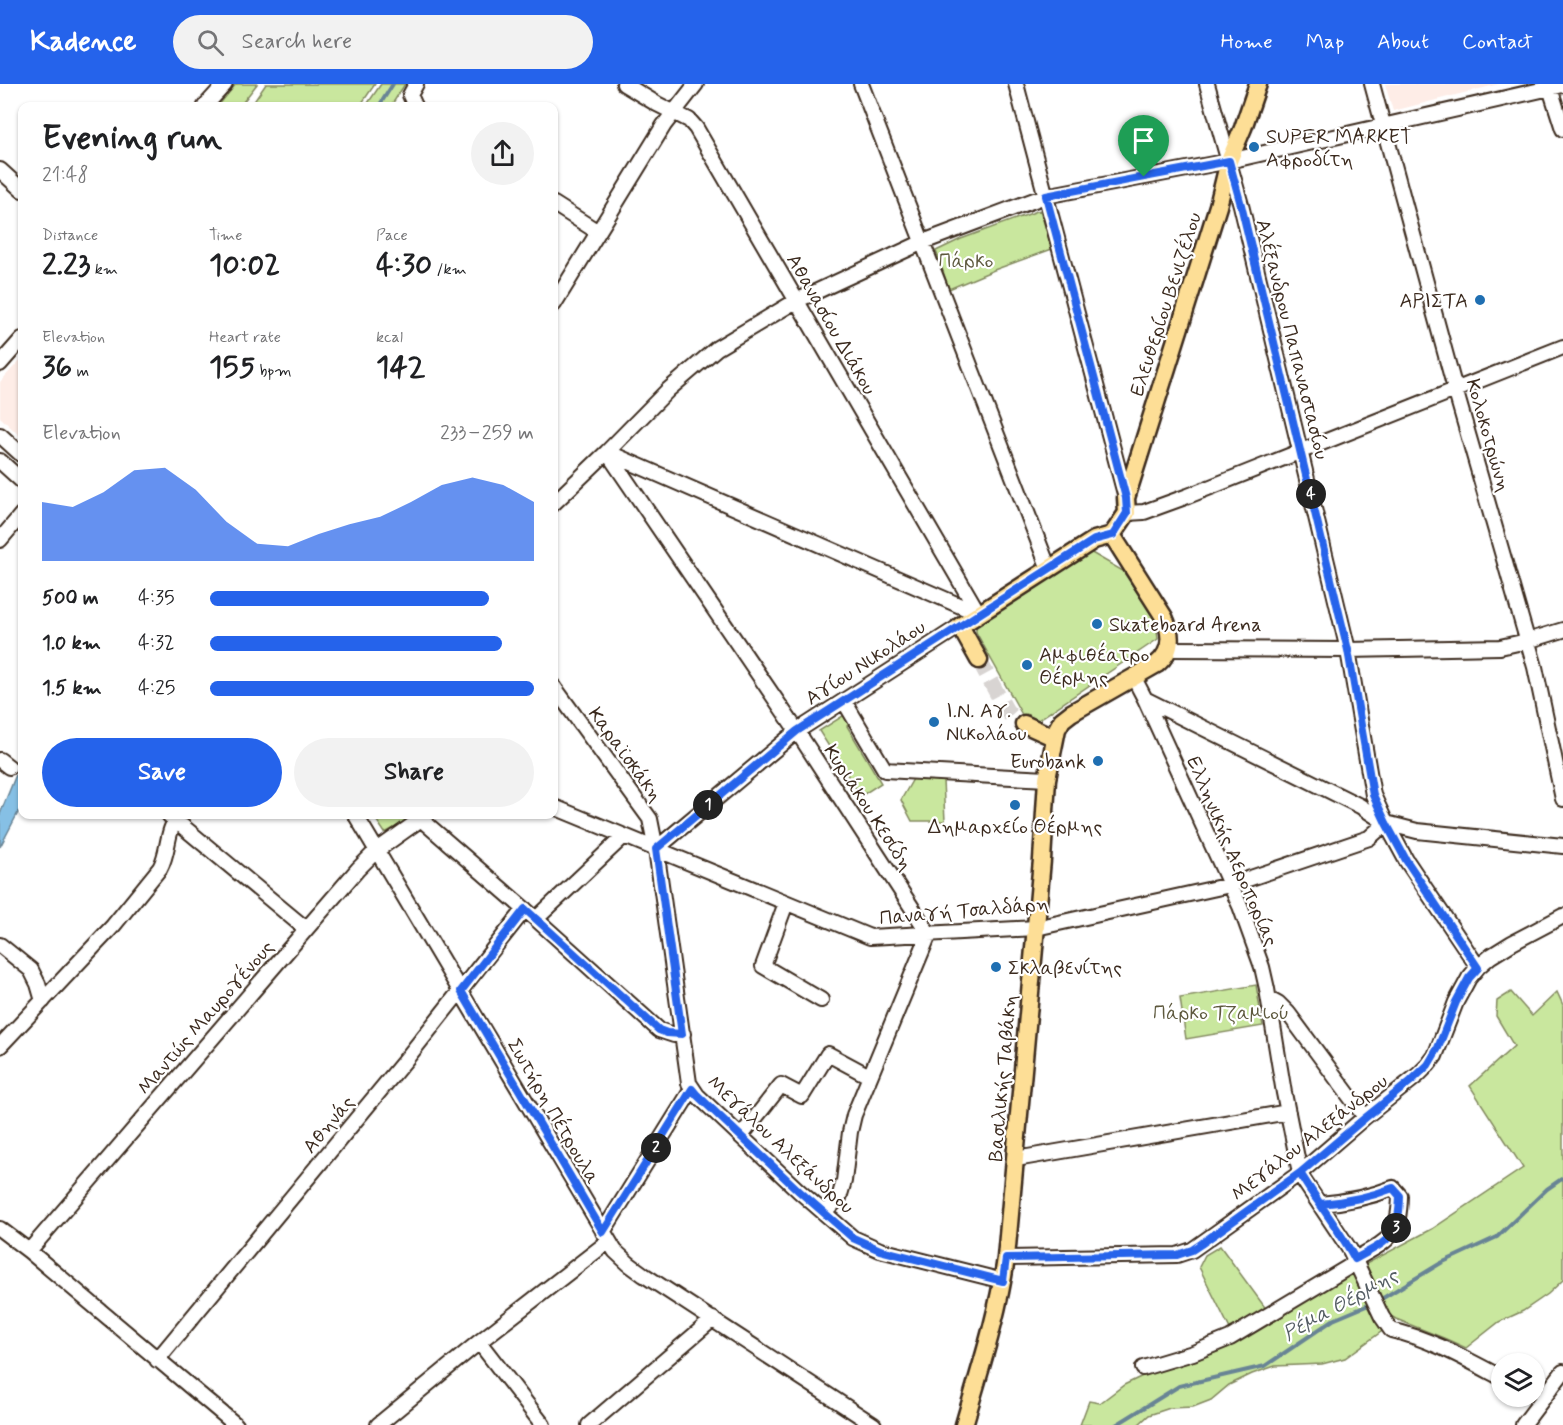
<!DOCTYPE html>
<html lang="en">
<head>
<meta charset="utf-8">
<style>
  body { margin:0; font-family:Mynerve,sans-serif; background:#f2f2f2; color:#202124; height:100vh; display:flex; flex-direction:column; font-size:22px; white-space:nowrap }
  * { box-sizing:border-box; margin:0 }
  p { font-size:20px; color:#757577 }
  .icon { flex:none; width:33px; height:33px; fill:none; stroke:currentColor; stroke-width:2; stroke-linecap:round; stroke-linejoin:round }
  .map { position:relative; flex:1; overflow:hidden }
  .panel { position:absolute; left:18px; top:18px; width:540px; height:717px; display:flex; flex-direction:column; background:#fff; border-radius:12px; box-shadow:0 2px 4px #0004 }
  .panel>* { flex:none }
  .tools { position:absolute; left:1491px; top:1269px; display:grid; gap:12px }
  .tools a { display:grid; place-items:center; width:54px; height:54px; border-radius:50%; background:#fff; box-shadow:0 2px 4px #0004; font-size:30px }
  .pin { position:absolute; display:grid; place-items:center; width:51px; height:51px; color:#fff; margin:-62px -26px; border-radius:50% 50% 50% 0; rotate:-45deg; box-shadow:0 0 6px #0007 }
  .pin .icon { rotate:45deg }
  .km { position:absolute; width:30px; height:30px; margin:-15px; border-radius:50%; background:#222; color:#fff; font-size:16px; line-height:30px; text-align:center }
  .round { display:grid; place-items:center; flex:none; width:63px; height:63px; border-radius:32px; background:#f2f2f2 }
  .headline { display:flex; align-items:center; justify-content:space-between; height:102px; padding:0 24px }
  h1 { font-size:33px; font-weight:800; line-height:45px }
  .figures { display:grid; grid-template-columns:repeat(3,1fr); gap:9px; height:102px; padding:6px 24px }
  .figures div { display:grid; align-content:center }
  .figures b { font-size:30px; font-weight:800 }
  .figures small { font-size:16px; font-weight:400 }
  .figures p { font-size:16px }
  .chart { height:168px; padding:12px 24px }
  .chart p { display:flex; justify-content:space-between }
  .chart svg { width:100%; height:108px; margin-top:6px; fill:#2563eb; opacity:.7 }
  .cta { display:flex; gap:12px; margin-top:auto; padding:12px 24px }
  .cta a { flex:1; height:69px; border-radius:36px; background:#2563eb; color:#fff; font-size:24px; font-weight:800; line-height:69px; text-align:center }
  .cta a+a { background:#f2f2f2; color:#202124 }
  ul { padding:0 24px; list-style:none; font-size:20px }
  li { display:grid; grid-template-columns:96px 72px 1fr; align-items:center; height:45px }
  li i { height:15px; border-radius:8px; background:#2563eb }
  header { display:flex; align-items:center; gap:36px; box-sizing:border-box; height:84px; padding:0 30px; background:#2563eb; color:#fff }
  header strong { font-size:28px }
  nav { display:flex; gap:33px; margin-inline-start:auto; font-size:21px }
  .search { width:420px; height:54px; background:#f2f2f2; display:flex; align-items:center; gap:15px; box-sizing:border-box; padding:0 21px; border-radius:33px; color:#757577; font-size:22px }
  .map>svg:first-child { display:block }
  .built { fill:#feede7 }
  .green { fill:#c9e79e; stroke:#82885e; stroke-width:1.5 }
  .water { fill:#86c0e5; stroke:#688495; stroke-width:1.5 }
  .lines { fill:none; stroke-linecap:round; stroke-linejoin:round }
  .stream { stroke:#688495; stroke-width:4 }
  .major-tunnel { stroke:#d8d4d2; stroke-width:16; stroke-dasharray:16 8; stroke-linecap:butt }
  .minor-casing { stroke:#3b2a1e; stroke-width:18 }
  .major-casing { stroke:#3b2a1e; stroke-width:21 }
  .minor { stroke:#fff; stroke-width:14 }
  .major { stroke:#fdde96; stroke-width:16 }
  .route-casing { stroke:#fff; stroke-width:12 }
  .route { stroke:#2563eb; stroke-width:8 }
  .poi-dot { fill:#1f6fb2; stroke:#fff; stroke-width:2 }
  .labels { text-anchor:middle; stroke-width:4.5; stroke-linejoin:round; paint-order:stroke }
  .poi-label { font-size:20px; fill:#3b2a1e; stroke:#fff; text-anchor:start }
  .park-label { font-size:20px; fill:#5e593e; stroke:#fff }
  .street-label { font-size:20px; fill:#3b2a1e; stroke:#fff }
  .water-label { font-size:21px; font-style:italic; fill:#555e64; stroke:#fff }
</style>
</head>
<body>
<header>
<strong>Kadence</strong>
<div class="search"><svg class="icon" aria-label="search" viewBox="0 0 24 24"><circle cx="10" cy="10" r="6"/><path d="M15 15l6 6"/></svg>Search here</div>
<nav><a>Home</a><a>Map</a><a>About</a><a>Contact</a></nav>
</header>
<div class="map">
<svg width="1563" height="1341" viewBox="0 0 1563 1341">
  <rect width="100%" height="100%" fill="#fff"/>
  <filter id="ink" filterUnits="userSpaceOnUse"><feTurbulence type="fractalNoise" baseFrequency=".0167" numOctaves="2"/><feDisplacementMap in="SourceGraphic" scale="12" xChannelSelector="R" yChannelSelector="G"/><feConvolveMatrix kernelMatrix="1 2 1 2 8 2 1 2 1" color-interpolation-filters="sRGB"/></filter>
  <g filter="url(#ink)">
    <path class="built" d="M 1385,0 L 1499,0 L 1393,27 Z
      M 22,274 L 22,354 L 0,333 L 0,298 Z"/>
    <path class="green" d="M 236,0 L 257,0 L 240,22 L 218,22 Z
      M 266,0 L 375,0 L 360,22 L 251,22 Z
      M 381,0 L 405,0 L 391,22 L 366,22 Z
      M 1040,126 L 1052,165 L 994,186 L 949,205 L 936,167 L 961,155 Z
      M 1090,468 L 1123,487 L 1156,537 L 1158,555 L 1032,640 L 1025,636 L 976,548 L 976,539 Z
      M 846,630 L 852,639 L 847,642 L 881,699 L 861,712 L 819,647 Z
      M 913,695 L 943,697 L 945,737 L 912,737 L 901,716 Z
      M 373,731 L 406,731 L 407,732 L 407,737 L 385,749 Z
      M 1256,901 L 1263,942 L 1186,955 L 1180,914 Z
      M 1511,908 L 1532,932 L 1557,908 L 1563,921 L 1563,1196 L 1548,1210 L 1523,1227 L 1499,1238 L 1466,1264 L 1446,1255 L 1396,1235 L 1387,1230 L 1366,1180 L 1432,1145 L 1523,1084 L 1470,1002 L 1514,962 L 1496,932 L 1497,917 Z
      M 1220,1162 L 1275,1237 L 1334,1199 L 1355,1187 L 1385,1245 L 1345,1274 L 1322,1280 L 1275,1282 L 1252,1290 L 1229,1301 L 1211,1316 L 1193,1323 L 1170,1324 L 1149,1331 L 1138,1341 L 1080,1341 L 1089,1317 L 1100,1319 L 1124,1301 L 1155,1286 L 1196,1276 L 1236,1257 L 1199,1183 L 1205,1171 Z"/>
    <path class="water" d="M 22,676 L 22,721 L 0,763 L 0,730 Z"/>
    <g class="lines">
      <path class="stream" d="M 379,22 L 393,0
        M 1378,1217 L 1441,1179 L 1497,1153 L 1547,1105 L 1563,1094
        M 1116,1341 L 1179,1302 L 1265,1282 L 1333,1236 L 1371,1220"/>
      <path class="major-tunnel" d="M 979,576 L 1006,626 L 1014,635 L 1024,640"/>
      <defs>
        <path id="minor" d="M 624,0 L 657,20 L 689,36 L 696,44 L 979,530
          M 861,0 L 1049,485
          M 1016,0 L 1126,414
          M 1207,0 L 1241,121 L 1348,566 L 1373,711 L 1386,739 L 1406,776 L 1478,883
          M 1372,0 L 1455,305 L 1535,583 L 1563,715
          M 1550,4 L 1563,45
          M 205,22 L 225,0
          M 415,22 L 410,11 L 416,0
          M 0,86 L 22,106
          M 554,120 L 598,148
          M 554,220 L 664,41 L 696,0
          M 0,280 L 22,255
          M 0,351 L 22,371
          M 607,368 L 797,647 L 929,850
          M 607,368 L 979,530
          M 0,377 L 22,397
          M 554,419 L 607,368 L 668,306 L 717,264 L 796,217 L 923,158 L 1045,112 L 1229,77 L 1563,1
          M 1127,429 L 1144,428 L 1188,412 L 1563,263
          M 0,456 L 22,430
          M 1169,565 L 1348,566 L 1500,563 L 1527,557 L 1563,546
          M 1134,594 L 1145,615 L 1240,822 L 1262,883 L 1267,905 L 1284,1009 L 1300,1089 L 1302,1094 L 1350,1166 L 1382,1233 L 1391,1246 C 1431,1255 1466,1275 1502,1294
          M 554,603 L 650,735 L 656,765 L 689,999 L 697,1011 L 799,1107 L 853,1154 L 880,1166 L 1003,1197
          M 1145,615 L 1360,722 L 1386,739 L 1417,747 L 1563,762
          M 844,617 L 885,686 L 1047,695
          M 0,676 L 9,683
          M 554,723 L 870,853 L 1036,844 L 1230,801 L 1369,754 L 1386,739
          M 355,730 L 615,1167 L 629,1180 L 644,1191 L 874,1341
          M 415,730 L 536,835 L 659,946 L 674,951 L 683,950
          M 169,731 L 306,845
          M 656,765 L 797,647 L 960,542
          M 786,819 L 763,882 L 821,916
          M 536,835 L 624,752
          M 0,861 L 31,886 L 38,900 L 43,917
          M 1269,914 L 1278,919 L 1288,929 L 1365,1033
          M 0,962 L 113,842 L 160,784 C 170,766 165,747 180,730
          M 741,1052 L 781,1001 L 802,1012 L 828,970 L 869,992
          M 1016,1075 L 1288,1028
          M 1320,1120 C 1345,1118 1370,1113 1393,1104 L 1400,1112 C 1399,1153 1389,1156 1355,1175
          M 824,1129 L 839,1114 L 844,1097 L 850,1048 L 854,1031 L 929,850
          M 0,1145 L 29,1167 L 236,1341
          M 603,1148 L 692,1005
          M 29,1167 L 358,785 L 376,767 L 421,735
          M 1006,1174 L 1177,1171 L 1192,1166 L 1300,1089 L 1365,1033 L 1418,991 L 1428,981 L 1435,972 L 1456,918 L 1469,894 L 1478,883 L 1491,872 L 1512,859 L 1563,832
          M 479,1258 L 543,1341
          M 157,1276 L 407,974 L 525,825
          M 1143,1284 L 1193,1269 L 1230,1254 L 1357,1178
          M 378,1341 L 479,1258 L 609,1157
          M 589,1341 L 713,1235
          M 1523,1341 L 1563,1288"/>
        <path id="major" d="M 1112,451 L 1127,429 L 1126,414 L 1218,122 L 1229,77 L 1243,44 L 1258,0
          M 979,576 L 960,542 L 1094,456 L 1112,451
          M 1024,640 L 1055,654
          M 964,1341 C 980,1285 998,1231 1006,1174 L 1042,776 L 1047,695 L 1057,645 L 1062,636 L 1071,629 L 1157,580 C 1173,567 1172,550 1164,533 L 1112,451"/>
      </defs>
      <use href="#minor" class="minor-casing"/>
      <use href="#major" class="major-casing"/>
      <use href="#minor" class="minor"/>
      <use href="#major" class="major"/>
    </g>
  </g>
  <g class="lines" filter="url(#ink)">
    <defs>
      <path id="route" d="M 1144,93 L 1046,112 L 1126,414 L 1127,429 L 1113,451 L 1094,456 L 797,647 L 656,765 L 682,950 L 667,949 L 659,946 L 525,825 L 461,907 L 603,1148 L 692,1005 L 697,1011 L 799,1107 L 853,1154 L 880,1166 L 1003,1197 L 1006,1174 L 1177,1171 L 1192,1166 L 1201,1160 L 1300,1089 C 1306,1102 1316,1114 1324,1126 C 1335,1142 1346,1158 1355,1175 C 1390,1156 1399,1153 1400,1112 L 1393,1104 C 1370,1113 1345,1118 1320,1120 L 1300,1089 L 1365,1034 L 1411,997 L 1428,981 L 1438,964 L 1456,918 L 1469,894 L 1478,884 L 1406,776 L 1386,739 L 1373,711 L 1348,566 L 1241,121 L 1229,77 L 1144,93"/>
    </defs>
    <use href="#route" class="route-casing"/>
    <use href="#route" class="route"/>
  </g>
  <g class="poi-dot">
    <circle cx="1254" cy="63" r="6"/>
    <circle cx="1480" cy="216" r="6"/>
    <circle cx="1097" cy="540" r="6"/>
    <circle cx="1027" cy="581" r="6"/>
    <circle cx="934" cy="638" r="6"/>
    <circle cx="1098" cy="677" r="6"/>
    <circle cx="1015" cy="721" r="6"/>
    <circle cx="996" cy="883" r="6"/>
  </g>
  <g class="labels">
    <g class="poi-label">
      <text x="1266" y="59">SUPER MARKET<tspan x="1266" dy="23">Αφροδίτη</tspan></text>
      <text x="1468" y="223" text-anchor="end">ΑΡΙΣΤΑ</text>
      <text x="1109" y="547">Skateboard Arena</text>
      <text x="1039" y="577">Αμφιθέατρο<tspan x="1039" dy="23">Θέρμης</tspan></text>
      <text x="946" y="633">Ι.Ν. Αγ.<tspan x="946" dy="23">Νικολάου</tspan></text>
      <text x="1086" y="684" text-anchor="end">Eurobank</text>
      <text x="1015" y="749" text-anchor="middle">Δημαρχείο Θέρμης</text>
      <text x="1008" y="890">Σκλαβενίτης</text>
    </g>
    <g class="park-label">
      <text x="966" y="183">Πάρκο</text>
      <text x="1221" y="935">Πάρκο Τζαμιού</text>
    </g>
    <g class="street-label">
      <text transform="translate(1165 220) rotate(-72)" y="7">Ελευθερίου Βενιζέλου</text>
      <text transform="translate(832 240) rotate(60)" y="7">Αθανασίου Διάκου</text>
      <text transform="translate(1293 255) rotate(76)" y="7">Αλέξανδρου Παπαναστασίου</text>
      <text transform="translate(1489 351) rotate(74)" y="7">Κολοκοτρώνη</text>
      <text transform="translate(865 578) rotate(-33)" y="7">Αγίου Νικολάου</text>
      <text transform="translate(626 670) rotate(54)" y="7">Καραϊσκάκη</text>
      <text transform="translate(869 723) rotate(57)" y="7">Κυριάκου Κεσίδη</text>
      <text transform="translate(1233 767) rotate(67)" y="7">Ελληνικής Αεροπορίας</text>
      <text transform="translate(964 826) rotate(-5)" y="7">Παναγή Τσαλδάρη</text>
      <text transform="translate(205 933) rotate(-49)" y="7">Μαντώς Μαυρογένους</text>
      <text transform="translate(1002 994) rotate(-85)" y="7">Βασιλικής Ταβάκη</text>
      <text transform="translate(554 1027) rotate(60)" y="7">Σωτήρη Πέτρουλα</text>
      <text transform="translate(328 1040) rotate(-50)" y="7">Αθηνάς</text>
      <text transform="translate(1309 1053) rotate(-38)" y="7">Μεγάλου Αλεξάνδρου</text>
      <text transform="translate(781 1060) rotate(43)" y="7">Μεγάλου Αλεξάνδρου</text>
    </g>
    <g class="water-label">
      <text transform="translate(1340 1220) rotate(-29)" y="7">Ρέμα Θέρμης</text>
    </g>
  </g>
</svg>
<div class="tools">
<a><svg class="icon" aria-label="layers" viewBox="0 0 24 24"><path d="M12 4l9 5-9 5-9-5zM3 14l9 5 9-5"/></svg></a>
</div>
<div class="pin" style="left:1144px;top:93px;background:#1e9e55"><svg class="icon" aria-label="arrive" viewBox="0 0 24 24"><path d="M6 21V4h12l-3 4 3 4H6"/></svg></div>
<b class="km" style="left:708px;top:721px">1</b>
<b class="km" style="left:656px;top:1064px">2</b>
<b class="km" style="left:1396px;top:1144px">3</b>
<b class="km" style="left:1311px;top:410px">4</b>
<section class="panel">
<div class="headline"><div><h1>Evening run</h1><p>21:48</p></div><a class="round"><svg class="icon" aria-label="share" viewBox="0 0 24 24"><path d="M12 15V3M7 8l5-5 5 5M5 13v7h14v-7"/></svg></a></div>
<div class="figures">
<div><p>Distance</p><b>2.23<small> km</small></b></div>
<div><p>Time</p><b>10:02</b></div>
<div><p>Pace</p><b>4:30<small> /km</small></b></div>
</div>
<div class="figures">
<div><p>Elevation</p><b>36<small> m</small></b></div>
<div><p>Heart rate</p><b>155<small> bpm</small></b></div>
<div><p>kcal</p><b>142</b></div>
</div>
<div class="chart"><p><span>Elevation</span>233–259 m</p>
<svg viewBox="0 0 160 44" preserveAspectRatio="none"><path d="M0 44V20L10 22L20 16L30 7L40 6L50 15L60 28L70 37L80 38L90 33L100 29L110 26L120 20L130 13L140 10L150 13L160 20V44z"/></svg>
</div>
<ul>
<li><b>500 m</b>4:35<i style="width:86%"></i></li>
<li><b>1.0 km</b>4:32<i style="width:90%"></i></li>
<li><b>1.5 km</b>4:25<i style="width:100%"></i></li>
</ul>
<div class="cta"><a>Save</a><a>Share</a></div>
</section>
</div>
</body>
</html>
